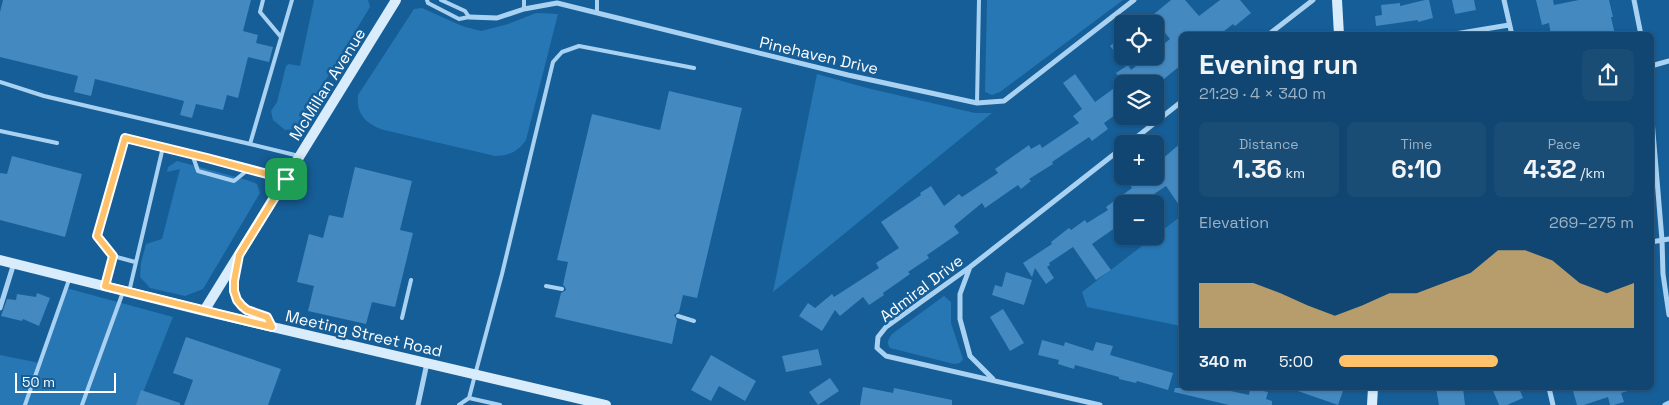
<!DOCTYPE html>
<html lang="en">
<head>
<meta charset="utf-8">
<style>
  body { margin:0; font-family:"Space Grotesk",sans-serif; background:#194d76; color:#f1f3f6; height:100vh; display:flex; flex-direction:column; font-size:19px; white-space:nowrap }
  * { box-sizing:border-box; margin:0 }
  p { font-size:16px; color:#9cb1c3 }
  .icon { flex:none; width:28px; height:28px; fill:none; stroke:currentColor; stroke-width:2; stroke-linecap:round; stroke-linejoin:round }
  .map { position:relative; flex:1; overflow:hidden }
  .drawer { position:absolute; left:1179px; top:32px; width:475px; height:358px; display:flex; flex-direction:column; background:#104671; border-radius:8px; box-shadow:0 1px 4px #0004,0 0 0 1px #305e84 }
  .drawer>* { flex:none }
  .fabs { position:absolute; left:1114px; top:15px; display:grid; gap:10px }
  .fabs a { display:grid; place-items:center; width:50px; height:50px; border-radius:8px; background:#104671; box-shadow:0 1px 4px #0004,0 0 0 1px #305e84; font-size:25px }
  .scale { position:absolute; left:15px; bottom:12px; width:101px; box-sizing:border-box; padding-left:5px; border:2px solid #fff; border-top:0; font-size:14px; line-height:18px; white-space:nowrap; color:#fff; -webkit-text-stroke:4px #165e97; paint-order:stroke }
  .pin { position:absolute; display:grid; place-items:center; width:42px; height:42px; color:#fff; margin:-21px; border-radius:10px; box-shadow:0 2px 8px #0006 }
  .round { display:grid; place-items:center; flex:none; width:52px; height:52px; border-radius:8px; background:#194d76 }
  .head { display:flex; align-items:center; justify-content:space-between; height:85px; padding:0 20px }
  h1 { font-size:28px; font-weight:700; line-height:38px }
  .stats { display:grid; grid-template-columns:repeat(3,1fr); gap:8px; height:85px; padding:5px 20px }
  .stats div { display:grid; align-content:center; border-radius:8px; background:#194d76; text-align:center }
  .stats b { font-size:25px; font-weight:700 }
  .stats small { font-size:14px; font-weight:400 }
  .stats p { font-size:14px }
  .chart { height:140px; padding:10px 20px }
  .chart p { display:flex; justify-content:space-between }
  .chart svg { width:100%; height:90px; margin-top:5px; fill:#ffc26a; opacity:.7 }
  ul { padding:0 20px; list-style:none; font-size:16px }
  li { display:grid; grid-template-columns:80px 60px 1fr; align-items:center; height:38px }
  li i { height:12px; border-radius:6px; background:#ffc26a }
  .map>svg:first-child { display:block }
  .green { fill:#2677b4 }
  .building { fill:#4489c0 }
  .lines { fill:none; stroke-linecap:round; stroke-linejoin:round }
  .lane { stroke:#a9d2f2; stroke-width:4 }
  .street { stroke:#a9d2f2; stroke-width:5 }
  .secondary { stroke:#d8ecfc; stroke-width:10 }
  .route-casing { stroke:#fff; stroke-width:10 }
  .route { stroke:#ffc26a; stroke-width:6 }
  .labels { text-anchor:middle; stroke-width:5; stroke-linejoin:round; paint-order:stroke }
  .street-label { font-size:16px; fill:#fff; stroke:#165e97 }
</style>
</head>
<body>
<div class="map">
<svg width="1669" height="405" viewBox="0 0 1669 405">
  <rect width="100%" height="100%" fill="#165e97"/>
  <path class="green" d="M 314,0 L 368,0 L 370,7 L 296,129 L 285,130 L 273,120 L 271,111 L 277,102 L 286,66 L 289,64 L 300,66 Z
    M 987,0 L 1123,0 L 1000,92 L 992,95 L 985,92 Z
    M 422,8 L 462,26 L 481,31 L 508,24 L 536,13 L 558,14 L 526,140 C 517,152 511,155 495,156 L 384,130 C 366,124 356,114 358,95 L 414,9 Z
    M 817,74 L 867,88 L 975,113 L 992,113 L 773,292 Z
    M 177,161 L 247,180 L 257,184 L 260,193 L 203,289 L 185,296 L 150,288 L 140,277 L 141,263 L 146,244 L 162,239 L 180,169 L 167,172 L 168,167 Z
    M 1181,216 L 1181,326 L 1087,307 L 1082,292 Z
    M 66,288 L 173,317 L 138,405 L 0,405 L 0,355 L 40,363 Z
    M 944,296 L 951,302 L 951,323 L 963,359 L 960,363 L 954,364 L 890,348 C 886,342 888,340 892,334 Z"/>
  <path class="building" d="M 3,0 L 251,0 L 243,31 L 258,35 L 256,43 L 273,47 L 269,62 L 248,57 L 238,98 L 227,95 L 223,110 L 196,104 L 192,118 L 180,115 L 184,101 L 95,79 L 91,96 L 74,92 L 78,76 L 0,57 L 0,12 Z
    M 1171,0 L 1185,0 L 1199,16 L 1220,0 L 1240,0 L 1251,13 L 1235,26 L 1233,24 L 1219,35 L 1181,35 L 1181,65 L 1158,84 L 1125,84 L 1116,73 L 1128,65 L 1131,70 L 1149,56 L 1155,56 L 1155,51 L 1170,39 L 1158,24 L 1142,24 Z
    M 1425,0 L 1429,0 L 1433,18 L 1418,22 L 1418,20 L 1376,26 L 1375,16 L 1382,15 L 1381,5 L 1400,3 L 1400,6 Z
    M 1452,0 L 1474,0 L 1476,10 L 1455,14 Z
    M 1536,0 L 1553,0 L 1554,5 L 1579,0 L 1609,0 L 1613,17 L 1611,17 L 1615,35 L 1551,35 L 1549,23 L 1542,25 Z
    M 1122,36 L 1122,61 L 1110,46 Z
    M 1075,74 L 1095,102 L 1113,89 L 1122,102 L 1122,110 L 1104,123 L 1108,129 L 1092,141 L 1089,137 L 1052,162 L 1053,164 L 1029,179 L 1031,181 L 1021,189 L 1018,185 L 985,208 L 982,203 L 954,226 L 959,233 L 927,255 L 929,258 L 908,272 L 910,274 L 883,293 L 884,295 L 869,305 L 863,297 L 840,316 L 835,310 L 822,331 L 799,316 L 808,303 L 815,308 L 832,294 L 834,297 L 879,268 L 876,263 L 899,248 L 881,222 L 921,195 L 920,193 L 931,186 L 944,206 L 959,194 L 962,197 L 998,173 L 995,169 L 1029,145 L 1031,149 L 1040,144 L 1042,148 L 1079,123 L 1073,116 L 1082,109 L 1063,83 Z
    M 669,91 L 742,108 L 697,298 L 683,295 L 679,312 L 674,315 L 677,320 L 672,344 L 555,317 L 561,293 L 566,290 L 565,287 L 563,285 L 568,262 L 557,260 L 592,114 L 660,130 Z
    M 1181,143 L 1181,208 L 1166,186 L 1139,204 L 1122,204 L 1122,223 L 1092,244 L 1111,270 L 1096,280 L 1073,247 L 1049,263 L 1050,265 L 1047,267 L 1054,278 L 1046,284 L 1035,268 L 1032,277 L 1023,263 L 1052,244 L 1051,242 L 1069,228 L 1071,230 L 1085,220 L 1087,223 L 1108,210 L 1106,207 L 1132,188 L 1128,182 L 1136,176 L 1155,176 L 1155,165 Z
    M 12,156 L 82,174 L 65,237 L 0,220 L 0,173 L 7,174 Z
    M 355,167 L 412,181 L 400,230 L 413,233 L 395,307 L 372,302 L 366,324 L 308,311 L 314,286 L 297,282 L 309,234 L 323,238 L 329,215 L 343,218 Z
    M 1006,272 L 1032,280 L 1024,305 L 992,295 L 995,285 L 1002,287 Z
    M 37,293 L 50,298 L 39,326 L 23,319 L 22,321 L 1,316 L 7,299 L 16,300 L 17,294 L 36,297 Z
    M 1003,309 L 1024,343 L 1010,351 L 990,317 Z
    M 186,337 L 281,369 L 268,405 L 184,405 L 193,380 L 173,373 Z
    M 1042,340 L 1064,346 L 1065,342 L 1093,351 L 1096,342 L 1113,346 L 1110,355 L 1173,373 L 1168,390 L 1137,381 L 1136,383 L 1119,379 L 1119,377 L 1075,365 L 1074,369 L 1058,364 L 1059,360 L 1038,355 Z
    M 818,349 L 822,365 L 786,372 L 782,356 Z
    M 711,355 L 756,381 L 745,401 L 719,386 L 711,401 L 691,390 Z
    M 830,378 L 839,391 L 818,405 L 809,392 Z
    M 863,387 L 893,393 L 894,388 L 952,400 L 952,405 L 860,405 Z
    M 1175,388 L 1217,388 L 1249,395 L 1250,388 L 1268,392 L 1266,399 L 1272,401 L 1272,405 L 1229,405 L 1174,392 Z
    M 1292,388 L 1344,388 L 1338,405 L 1292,389 Z
    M 1436,388 L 1463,388 L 1465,405 L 1439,405 Z
    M 1492,388 L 1519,388 L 1523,398 L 1507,405 L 1499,405 Z
    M 1582,388 L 1630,388 L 1631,390 L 1621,393 L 1624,402 L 1614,405 L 1610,405 L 1608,397 L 1584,405 L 1577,405 L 1573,391 Z
    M 141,390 L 180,403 L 180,405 L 136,405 Z"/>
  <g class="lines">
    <path class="lane" d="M 263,0 L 260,12 L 281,37
      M 292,0 L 250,144 L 299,156
      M 427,0 L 428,3 L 459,19 L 469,17 L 465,11 L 441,0
      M 524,0 L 524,9
      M 597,13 L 597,0
      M 0,82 L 44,96 L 250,144
      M 977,103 L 979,0
      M 0,131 L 57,143
      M 192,154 L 198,171 L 234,181 L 249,169
      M 113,256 L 135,262
      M 105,285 L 113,256 L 97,236 L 125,138 L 207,158 L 283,179
      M 546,286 L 562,289
      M 129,292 L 163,147
      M 678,316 L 694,321
      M 402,318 L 411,280
      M 469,398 L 500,405
      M 25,405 L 70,277
      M 82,405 L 123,292
      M 459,405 L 469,398 L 475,375 L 502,274 L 553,62 L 562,52 L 579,46 L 694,68"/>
    <path class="street" d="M 1504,0 L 1512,35
      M 1634,0 L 1641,35
      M 469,17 L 497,18 L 524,9 L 557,3 L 848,75 L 977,103 L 1004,101 L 1134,0
      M 1268,35 L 1313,0
      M 1449,35 L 1509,25
      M 1651,66 L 1669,61
      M 1651,108 L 1662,240 L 1663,274 L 1669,315
      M 1128,144 L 1181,102
      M 1651,242 L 1669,239
      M 238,263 C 231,298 232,304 267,317 L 272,327
      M 970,267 L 960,294 L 960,319 L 970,356 L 993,379
      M 0,308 L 14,263
      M 1549,388 L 1553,405
      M 418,405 L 427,363
      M 1100,405 L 886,356 L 877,348 L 878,337 L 886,327 L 970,267 L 1122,148
      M 1665,405 L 1669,403"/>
    <path class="secondary" d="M 1337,0 L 1339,35
      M 0,260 L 204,311 L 606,405
      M 204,311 L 396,0
      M 1372,405 L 1373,388"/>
  </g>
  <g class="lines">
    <defs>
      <path id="route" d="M 125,138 L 207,158 L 286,179 L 239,255 L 234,281 L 234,291 L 237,300 L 242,306 L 247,310 L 267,317 L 272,327 L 105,286 L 113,256 L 97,236 Z"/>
    </defs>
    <use href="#route" class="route-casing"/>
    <use href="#route" class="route"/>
  </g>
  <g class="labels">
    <g class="street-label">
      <text transform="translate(819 55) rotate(13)" y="6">Pinehaven Drive</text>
      <text transform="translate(327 84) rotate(-58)" y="6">McMillan Avenue</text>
      <text transform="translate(921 288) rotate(-37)" y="6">Admiral Drive</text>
      <text transform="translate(364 333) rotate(13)" y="6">Meeting Street Road</text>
    </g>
  </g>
</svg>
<div class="fabs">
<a><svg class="icon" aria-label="locate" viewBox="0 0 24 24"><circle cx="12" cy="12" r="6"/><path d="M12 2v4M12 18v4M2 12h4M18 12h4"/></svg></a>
<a><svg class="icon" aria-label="layers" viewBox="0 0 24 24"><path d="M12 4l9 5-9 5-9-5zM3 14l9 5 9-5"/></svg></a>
<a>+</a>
<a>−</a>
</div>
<div class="scale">50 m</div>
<div class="pin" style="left:286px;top:179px;background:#1e9e55"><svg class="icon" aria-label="arrive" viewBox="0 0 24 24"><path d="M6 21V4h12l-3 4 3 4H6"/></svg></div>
<section class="drawer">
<div class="head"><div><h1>Evening run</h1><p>21:29 · 4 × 340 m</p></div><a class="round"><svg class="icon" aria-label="share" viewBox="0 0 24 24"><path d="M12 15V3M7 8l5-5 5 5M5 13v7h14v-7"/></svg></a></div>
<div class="stats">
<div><p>Distance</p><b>1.36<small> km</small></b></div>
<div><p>Time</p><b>6:10</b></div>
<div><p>Pace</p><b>4:32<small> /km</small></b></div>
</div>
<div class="chart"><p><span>Elevation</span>269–275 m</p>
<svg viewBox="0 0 160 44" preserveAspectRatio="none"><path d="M0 44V22L10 22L20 22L30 27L40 33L50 38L60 33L70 27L80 27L90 22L100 17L110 6L120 6L130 11L140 22L150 27L160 22V44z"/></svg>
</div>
<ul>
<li><b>340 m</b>5:00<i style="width:54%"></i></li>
</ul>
</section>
</div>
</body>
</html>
